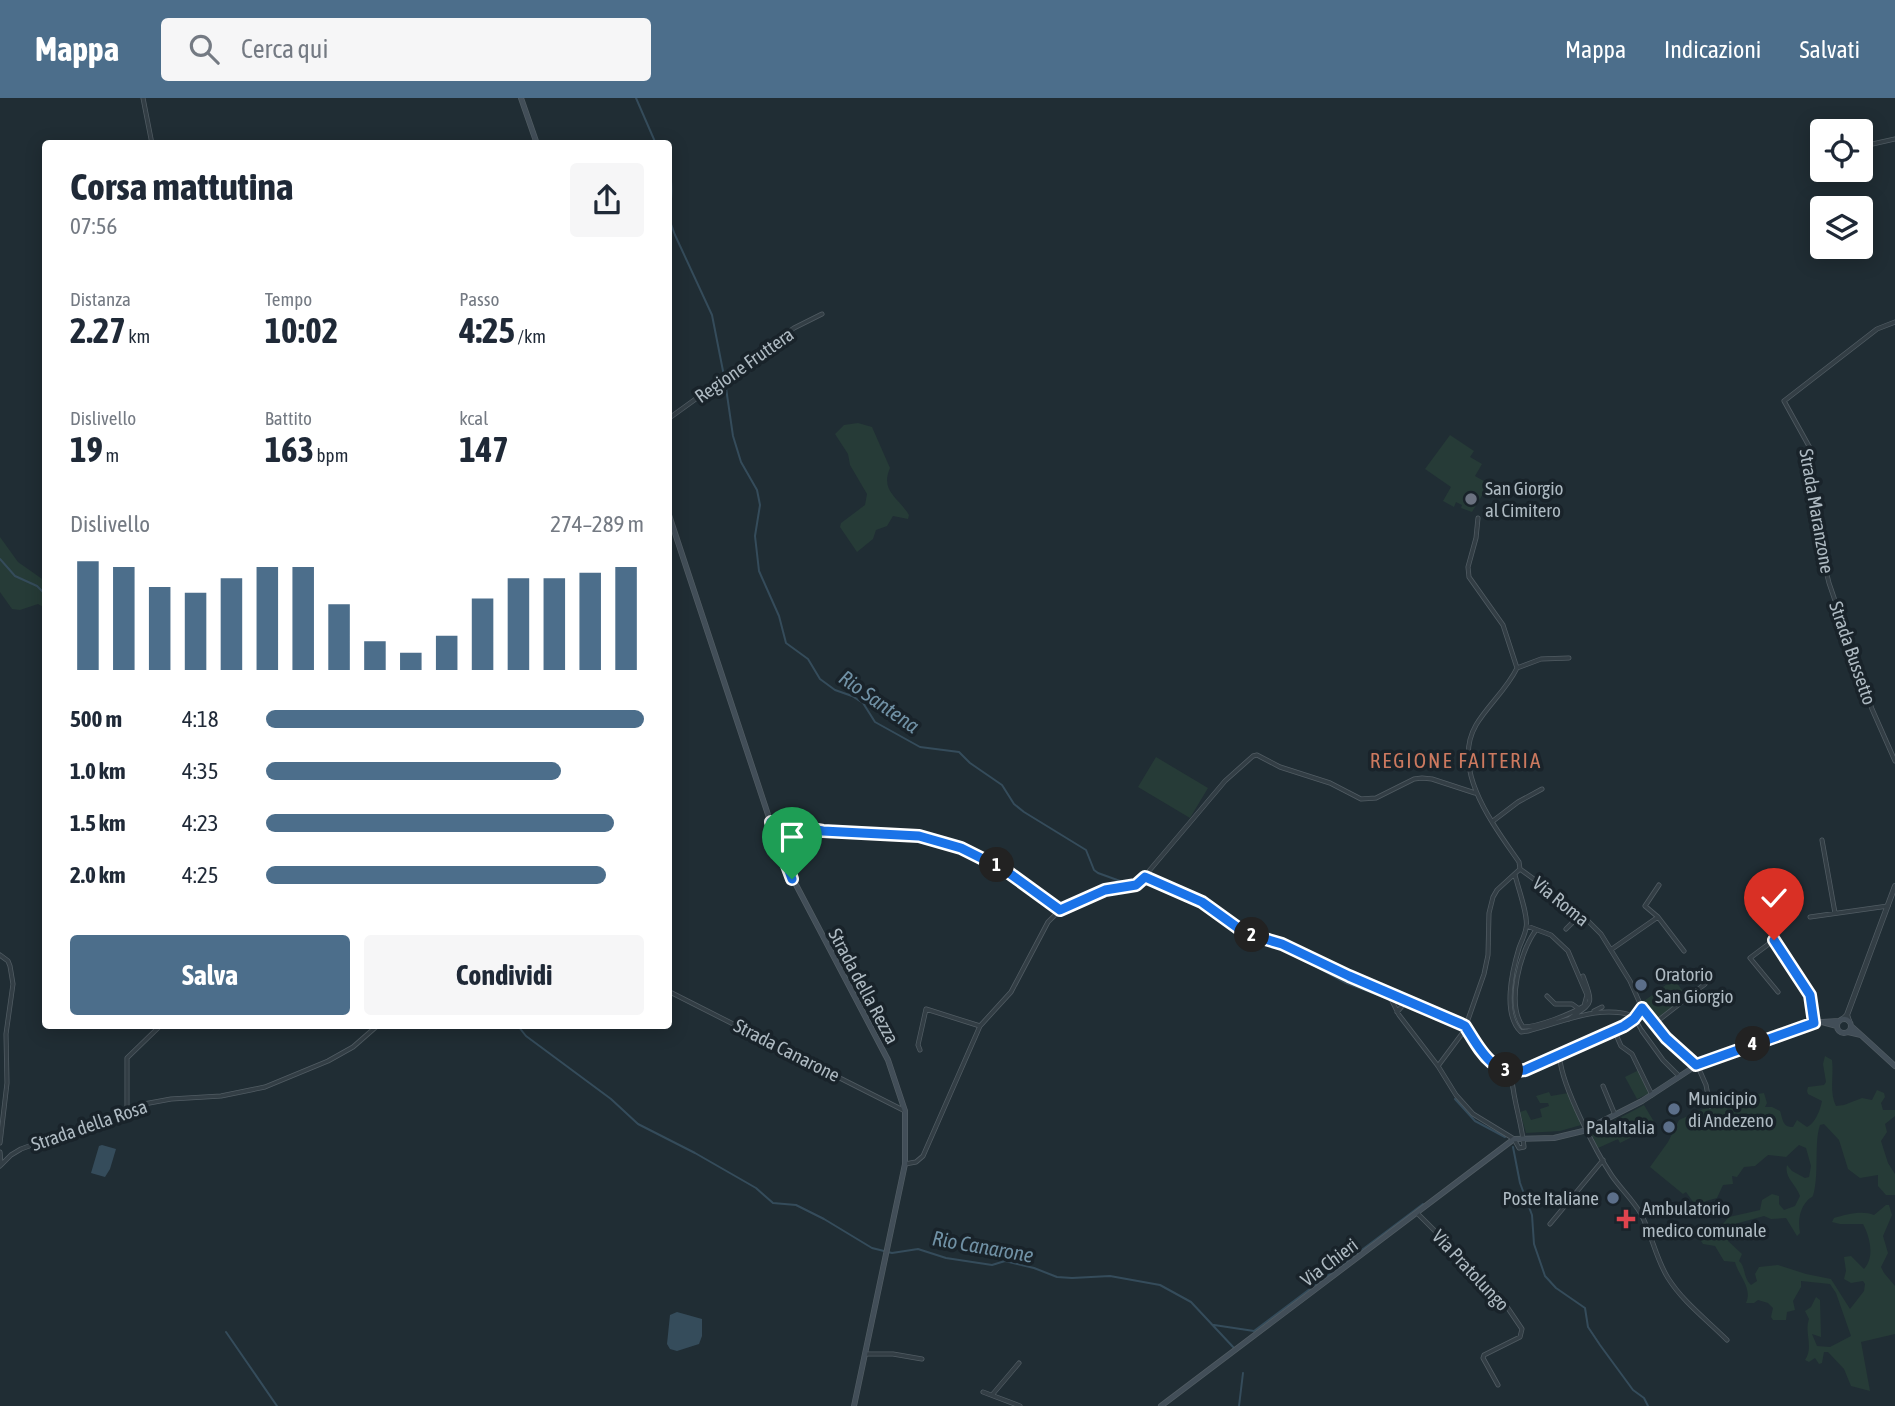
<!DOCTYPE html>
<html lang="it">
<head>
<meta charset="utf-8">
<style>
  body { margin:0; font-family:"Asap Condensed",sans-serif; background:#f6f6f7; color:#1f2937; height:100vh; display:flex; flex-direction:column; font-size:26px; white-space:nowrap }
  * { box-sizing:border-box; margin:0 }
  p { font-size:23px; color:#747a83 }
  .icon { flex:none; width:38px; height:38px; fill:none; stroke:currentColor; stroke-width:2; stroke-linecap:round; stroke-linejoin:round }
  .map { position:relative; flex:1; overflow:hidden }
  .sheet { position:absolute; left:42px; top:42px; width:630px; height:889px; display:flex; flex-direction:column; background:#fff; border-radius:7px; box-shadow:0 4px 18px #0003 }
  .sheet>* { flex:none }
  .controls { position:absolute; left:1810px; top:21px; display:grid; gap:14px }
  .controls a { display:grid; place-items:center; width:63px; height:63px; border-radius:7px; background:#fff; box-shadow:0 4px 18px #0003; font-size:35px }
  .pin { position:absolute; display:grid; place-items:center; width:60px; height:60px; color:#fff; margin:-72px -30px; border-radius:50% 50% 50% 0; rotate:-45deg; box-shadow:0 0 7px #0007 }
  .pin .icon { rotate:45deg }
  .km { position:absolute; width:35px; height:35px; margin:-18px; border-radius:50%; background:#222; color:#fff; font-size:19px; line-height:35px; text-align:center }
  .round { display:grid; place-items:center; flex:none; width:74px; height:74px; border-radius:7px; background:#f6f6f7 }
  .head { display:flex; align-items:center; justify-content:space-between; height:119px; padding:0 28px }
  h1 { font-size:38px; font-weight:700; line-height:52px }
  .metrics { display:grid; grid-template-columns:repeat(3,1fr); gap:10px; height:119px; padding:7px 28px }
  .metrics div { display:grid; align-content:center }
  .metrics b { font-size:35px; font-weight:700 }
  .metrics small { font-size:19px; font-weight:400 }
  .metrics p { font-size:19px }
  .chart { height:196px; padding:14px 28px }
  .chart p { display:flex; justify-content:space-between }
  .chart svg { width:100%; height:126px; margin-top:7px; stroke:#4c6e8b; stroke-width:6 }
  .primary-button { display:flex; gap:14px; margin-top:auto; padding:14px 28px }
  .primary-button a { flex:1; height:80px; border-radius:7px; background:#4c6e8b; color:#fff; font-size:28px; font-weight:700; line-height:80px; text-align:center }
  .primary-button a+a { background:#f6f6f7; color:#1f2937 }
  ul { padding:0 28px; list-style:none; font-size:23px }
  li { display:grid; grid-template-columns:112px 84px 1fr; align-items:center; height:52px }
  li i { height:18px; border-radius:9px; background:#4c6e8b }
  header { display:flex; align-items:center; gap:42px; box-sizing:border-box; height:98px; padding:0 35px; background:#4c6e8b; color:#fff }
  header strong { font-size:33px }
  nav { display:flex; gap:38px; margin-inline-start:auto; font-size:24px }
  .search { width:490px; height:63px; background:#f6f6f7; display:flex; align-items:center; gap:18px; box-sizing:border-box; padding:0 24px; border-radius:7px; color:#747a83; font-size:26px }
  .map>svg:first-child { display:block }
  .green { fill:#263b37 }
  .water { fill:#354c5b }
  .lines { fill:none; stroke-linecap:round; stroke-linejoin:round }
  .stream { stroke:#354c5b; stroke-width:2 }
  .pedestrian-casing { stroke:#515c63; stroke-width:4.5 }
  .minor-casing { stroke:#515c63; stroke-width:5 }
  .tertiary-casing { stroke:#515c63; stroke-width:6 }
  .secondary-casing { stroke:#515c63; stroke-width:6 }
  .pedestrian { stroke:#333e45; stroke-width:2.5 }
  .minor { stroke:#333e45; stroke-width:3.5 }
  .tertiary { stroke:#333e45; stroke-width:4.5 }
  .secondary { stroke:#424e58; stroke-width:4.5 }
  .route-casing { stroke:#fff; stroke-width:14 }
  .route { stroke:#1a73e8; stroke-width:9 }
  .worship-dot { fill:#6b7280; stroke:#19232a; stroke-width:2.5 }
  .service-dot { fill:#5c6f8a; stroke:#19232a; stroke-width:2.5 }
  .health-dot { fill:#e0444e; stroke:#19232a; stroke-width:2.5 }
  .labels { text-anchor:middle; stroke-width:7; stroke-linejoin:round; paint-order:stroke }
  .street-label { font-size:19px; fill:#aebac2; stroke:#19232a }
  .poi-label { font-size:19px; fill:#aebac2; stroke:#19232a; text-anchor:start }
  .water-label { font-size:21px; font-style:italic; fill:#7091a5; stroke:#19232a }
  .neighbourhood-label { font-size:21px; letter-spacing:2px; fill:#cc795f; stroke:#19232a }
</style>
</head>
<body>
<header>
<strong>Mappa</strong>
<div class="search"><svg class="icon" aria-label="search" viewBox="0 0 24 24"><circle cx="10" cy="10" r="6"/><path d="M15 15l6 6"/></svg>Cerca qui</div>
<nav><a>Mappa</a><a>Indicazioni</a><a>Salvati</a></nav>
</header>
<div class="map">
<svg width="1895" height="1308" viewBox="0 0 1895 1308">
  <rect width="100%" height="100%" fill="#202d34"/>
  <path class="green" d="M 858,325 L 872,329 L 890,370 C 880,393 898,399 909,417 L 908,421 L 893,418 L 887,428 L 876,432 L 873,441 L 857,454 L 840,429 L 841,425 L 865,407 L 867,396 L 850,367 L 848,356 L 835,336 L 844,327 Z
    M 1450,337 L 1474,353 L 1470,359 L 1482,366 L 1475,378 L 1489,386 L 1472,414 L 1461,410 L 1462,407 L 1456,404 L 1454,409 L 1443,403 L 1451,389 L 1425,371 Z
    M 0,439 L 18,464 L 45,483 L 45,510 L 38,506 L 20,512 L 12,511 L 0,494 Z
    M 1156,659 L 1208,690 L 1190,720 L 1138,689 Z
    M 1674,881 L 1687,899 L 1657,921 L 1644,903 Z
    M 1825,958 L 1832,962 C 1834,977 1829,994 1836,1008 L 1844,1007 L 1862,1000 L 1872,1002 L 1877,992 L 1884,995 L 1885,999 L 1881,1005 L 1883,1012 L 1895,1012 L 1895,1018 L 1885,1026 L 1887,1034 L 1881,1043 L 1888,1065 L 1895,1076 L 1895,1097 L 1886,1097 L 1878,1088 L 1878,1077 L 1860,1080 L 1848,1071 L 1839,1042 L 1824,1026 L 1820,1027 C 1814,1045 1819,1073 1814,1094 C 1812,1102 1812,1097 1807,1103 C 1799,1112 1798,1124 1800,1135 L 1797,1138 L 1786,1120 L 1771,1121 L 1764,1118 L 1735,1126 L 1730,1132 L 1728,1143 L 1742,1156 L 1739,1163 C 1746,1169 1743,1180 1751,1187 L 1757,1183 L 1755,1176 L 1759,1169 L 1778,1167 L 1806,1176 L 1831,1181 L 1850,1211 L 1864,1193 L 1865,1186 L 1863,1183 L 1851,1185 L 1844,1181 L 1846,1173 L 1844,1159 L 1851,1158 L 1864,1171 C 1875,1159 1870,1139 1863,1126 L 1840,1126 L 1832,1124 L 1834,1120 C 1846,1116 1863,1112 1874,1117 L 1886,1107 L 1889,1107 L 1892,1117 L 1883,1138 L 1888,1155 L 1881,1169 L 1884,1175 L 1895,1188 L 1895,1236 L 1861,1244 L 1870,1293 L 1851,1288 L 1844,1271 L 1828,1254 L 1824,1254 L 1822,1265 L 1819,1266 L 1815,1260 L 1809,1264 L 1805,1262 C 1814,1249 1804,1235 1809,1221 L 1805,1213 L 1811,1209 L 1816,1199 L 1820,1202 L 1821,1239 L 1812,1236 L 1817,1248 L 1830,1249 L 1851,1238 L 1836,1195 L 1830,1186 L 1801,1183 L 1801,1189 L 1793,1203 L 1795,1212 L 1787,1214 L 1786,1222 L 1773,1222 L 1771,1219 L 1773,1210 L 1768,1205 L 1758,1202 L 1754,1205 L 1746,1205 C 1753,1190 1738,1177 1735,1164 L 1724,1163 L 1715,1148 L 1703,1146 L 1701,1143 L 1707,1134 L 1721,1128 L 1729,1119 L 1760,1112 L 1762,1102 L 1772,1096 L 1779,1098 L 1779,1106 L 1784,1112 L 1795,1108 L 1800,1098 C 1796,1086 1784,1080 1787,1067 L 1792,1073 L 1805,1080 L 1809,1079 L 1811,1068 L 1806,1050 L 1799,1047 L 1786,1059 L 1768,1057 L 1755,1068 L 1744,1069 L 1737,1079 L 1732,1078 L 1733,1086 L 1723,1087 L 1717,1100 L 1706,1103 L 1699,1109 L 1696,1108 L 1686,1094 L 1683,1096 L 1650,1069 L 1668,1044 L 1679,1022 L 1712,1007 L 1714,1010 L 1737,1004 L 1737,999 L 1764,995 L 1767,1005 L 1765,1009 L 1772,1009 L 1780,1013 C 1783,1021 1782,1029 1793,1029 L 1797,1022 L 1807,1029 C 1815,1025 1820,1013 1822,1003 L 1808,996 L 1807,993 L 1808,989 L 1824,987 L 1826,984 L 1823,966 Z
    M 1639,972 L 1650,995 L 1637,1001 L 1625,979 Z
    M 1549,994 L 1551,998 L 1568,995 L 1581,1027 L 1560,1033 L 1526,1035 L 1520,1014 L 1526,1012 L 1531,1022 L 1542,1019 L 1540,1011 L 1549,1008 L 1548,1005 L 1540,1005 L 1536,998 Z
    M 1644,1007 L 1656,1027 L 1620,1045 L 1618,1041 L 1598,1050 L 1591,1035 Z"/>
  <path class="water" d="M 102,1047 L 116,1051 L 110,1071 L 105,1079 L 91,1075 L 99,1048 Z
    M 677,1214 L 702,1221 L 702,1238 L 699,1246 L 677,1253 L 670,1251 L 667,1246 L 670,1217 Z"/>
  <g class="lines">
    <path class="stream" d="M 636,0 L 656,46
      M 668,72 C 673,81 672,106 668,115
      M 668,118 L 675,137 L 712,217 L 724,278
      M 725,283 L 733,338 L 741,364 L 757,392 L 760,407 L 755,438 L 759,473 L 779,518 L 786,545 L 808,561 L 820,581 L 835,592 L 852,598 L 863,605 L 875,624 L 920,649 L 959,654 L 970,665 L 1002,687 L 1014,706 L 1024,714 L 1086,752 L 1094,772 L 1098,775 L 1120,783 L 1150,785 L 1162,791 L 1206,811 L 1242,838 L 1282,850 L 1346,885 L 1386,900
      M 0,461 L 15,478 L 37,488 L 46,497
      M 518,928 L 526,938 L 611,1001 L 638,1026 L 695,1055 L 756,1090 L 773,1105 L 796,1107 L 824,1121 L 872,1150 L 892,1155 L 918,1151 L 946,1160 L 992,1167 L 1005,1163 L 1034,1170 L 1057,1179 L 1072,1180 L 1110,1178 L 1160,1187 L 1191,1204 L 1234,1250
      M 1455,1001 L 1475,1023 L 1505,1039
      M 1513,1049 L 1520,1085 L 1532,1117 L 1534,1146 L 1545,1178 L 1556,1190 L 1585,1210 L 1588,1229 L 1600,1247 L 1633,1292 L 1644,1300 L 1648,1308
      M 1214,1227 L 1254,1233 L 1423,1106
      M 226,1234 L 277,1308
      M 1239,1308 L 1243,1275"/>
    <defs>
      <path id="pedestrian" d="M 1635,921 L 1642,933"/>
      <path id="minor" d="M 143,0 L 152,46
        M 1868,47 L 1895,41
        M 1895,224 L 1877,231 L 1784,303 L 1810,350 L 1818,440 L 1829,485 L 1872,611 L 1895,663
        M 668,321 L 794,230 L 822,216
        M 1478,420 L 1476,440 L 1468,469 L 1469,479 L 1503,527 L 1517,570 C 1507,591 1488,607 1476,627 C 1450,672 1495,729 1519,764 L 1520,771
        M 1517,570 L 1541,561 L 1569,560
        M 1493,723 L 1518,704 L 1542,691
        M 771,724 L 823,733 L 919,738 L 961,750 L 1005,772 L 1059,812
        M 1822,742 L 1835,815
        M 1520,771 L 1579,814 L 1601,836 L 1630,883 L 1642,910 L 1666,940 L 1699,971 L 1706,987 L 1710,1008
        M 1515,777 C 1518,790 1529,819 1526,830 C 1525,837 1521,844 1519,850 C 1512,873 1502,916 1521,934 L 1528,933 C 1564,924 1600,905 1637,919
        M 1145,779 L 1202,804 L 1245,835 L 1282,846 L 1348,879 L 1465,928
        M 1658,819 L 1684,853
        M 1810,819 L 1888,808
        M 1527,828 L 1551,837 L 1568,853 L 1587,897 L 1584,908 C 1571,916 1538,929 1523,929 C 1506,906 1520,853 1536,832
        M 1566,831 L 1581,816
        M 1612,851 L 1658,819 L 1645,808 L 1659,787
        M 0,857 L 8,863 L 10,868 L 13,886 L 6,936 L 7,985 L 0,1045
        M 668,893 L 905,1013
        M 1778,894 L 1750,860 L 1774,842 L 1810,897 L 1814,925
        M 1389,897 L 1399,917 L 1438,968 L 1456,997 L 1473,1016 L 1514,1041 L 1519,1050 L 1524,1049 C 1522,1026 1514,1005 1512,982
        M 1547,898 L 1555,906 L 1572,906 L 1579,911
        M 1594,913 L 1602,909
        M 1397,914 L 1403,907 L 1402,900
        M 1569,921 C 1593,904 1594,908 1583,878
        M 1655,925 L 1705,886
        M 1465,928 C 1507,996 1516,974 1577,948
        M 1614,932 L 1621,948 L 1632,956 L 1652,997
        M 1642,933 L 1663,962 L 1679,978
        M 1594,941 L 1630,925 L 1642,910
        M 1595,941 L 1560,961 C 1562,988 1596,1054 1612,1078 C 1621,1091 1633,1102 1641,1116 C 1652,1137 1656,1161 1668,1180 C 1683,1204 1707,1222 1727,1242
        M 920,952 L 918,947 L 926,911 L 980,928
        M 1438,968 L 1464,933 L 1484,876 L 1488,857 L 1489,815 L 1493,799 L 1497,792 L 1520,771
        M 1603,988 L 1615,1017
        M 127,1012 L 127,960 L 160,928
        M 0,1054 L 1,1067
        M 905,1066 L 916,1064 L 923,1058 L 980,928 L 1011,894 L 1048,824 L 1060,812 L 1105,792 L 1138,786 L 1225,683 L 1253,658 L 1257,657 L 1280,669 L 1330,685 L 1361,701 L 1376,700 L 1414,681 L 1422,680 L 1432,681 L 1475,695
        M 0,1068 L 11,1057 L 21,1051 L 144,1006 L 171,1001 L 221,998 L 265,989 L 328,963 L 353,949 L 377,928
        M 1417,1115 L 1499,1197 L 1522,1231 L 1520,1239 L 1484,1257 L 1483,1260 L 1498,1287
        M 1550,1126 L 1603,1062
        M 865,1256 L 893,1256 L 922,1261
        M 983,1294 L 1020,1308
        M 992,1297 L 1019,1265"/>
      <path id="tertiary" d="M 1847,917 L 1895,788
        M 1843,921 L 1847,917 L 1849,923"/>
      <path id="secondary" d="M 521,0 L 537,46
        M 668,414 L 783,762 L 888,962 L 905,1013 L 905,1066 L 854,1308
        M1837 928a7 7 0 1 1 14 0a7 7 0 1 1-14 0Z
        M 1837,928 L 1822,924 L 1839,923
        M 1848,934 L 1861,937 L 1851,928
        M 1861,937 L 1895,968
        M 1161,1308 L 1514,1041 L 1554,1040 L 1583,1033 L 1642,1003 L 1697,967 L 1798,929 L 1822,924"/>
    </defs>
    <use href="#pedestrian" class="pedestrian-casing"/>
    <use href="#minor" class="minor-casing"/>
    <use href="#tertiary" class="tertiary-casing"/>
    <use href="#secondary" class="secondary-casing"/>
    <use href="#pedestrian" class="pedestrian"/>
    <use href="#minor" class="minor"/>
    <use href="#tertiary" class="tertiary"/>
    <use href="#secondary" class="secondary"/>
  </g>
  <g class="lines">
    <defs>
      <path id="route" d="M 792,781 L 771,724 L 823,733 L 919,738 L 961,750 L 1005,772 L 1060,812 L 1105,792 L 1136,787 L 1145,779 L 1202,804 L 1245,835 L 1282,846 L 1349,878 L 1461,926 L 1465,928 C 1481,953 1491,977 1525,972 L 1624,928 L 1634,921 L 1642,910 L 1666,940 L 1696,967 L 1814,925 L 1810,897 L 1774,842"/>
    </defs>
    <use href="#route" class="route-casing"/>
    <use href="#route" class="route"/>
  </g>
  <circle class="worship-dot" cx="1471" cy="401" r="7"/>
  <g class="service-dot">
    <circle cx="1641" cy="887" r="7"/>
    <circle cx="1674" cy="1011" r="7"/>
    <circle cx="1669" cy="1029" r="7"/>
    <circle cx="1613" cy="1100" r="7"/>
  </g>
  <path class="health-dot" d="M1622.5 1110.5h7v7h7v7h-7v7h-7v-7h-7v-7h7z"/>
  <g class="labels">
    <g class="street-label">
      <text transform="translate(744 267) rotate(-35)" y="7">Regione Fruttera</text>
      <text transform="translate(1817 413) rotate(80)" y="7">Strada Maranzone</text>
      <text transform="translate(1853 555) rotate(71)" y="7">Strada Bussetto</text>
      <text transform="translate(1561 803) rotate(39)" y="7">Via Roma</text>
      <text transform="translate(864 888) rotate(62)" y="7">Strada della Rezza</text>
      <text transform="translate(787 952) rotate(27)" y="7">Strada Canarone</text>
      <text transform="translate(89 1027) rotate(-19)" y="7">Strada della Rosa</text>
      <text transform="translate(1329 1164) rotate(-37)" y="7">Via Chieri</text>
      <text transform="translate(1471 1172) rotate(47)" y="7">Via Pratolungo</text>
    </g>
    <g class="poi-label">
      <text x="1485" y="397">San Giorgio<tspan x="1485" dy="22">al Cimitero</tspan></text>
      <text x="1655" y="883">Oratorio<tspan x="1655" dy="22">San Giorgio</tspan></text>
      <text x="1688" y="1007">Municipio<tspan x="1688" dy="22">di Andezeno</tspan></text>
      <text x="1655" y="1036" text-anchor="end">PalaItalia</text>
      <text x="1599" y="1107" text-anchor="end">Poste Italiane</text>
      <text x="1642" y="1117">Ambulatorio<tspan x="1642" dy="22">medico comunale</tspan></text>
    </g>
    <g class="water-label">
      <text transform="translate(879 604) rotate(35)" y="7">Rio Santena</text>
      <text transform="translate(983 1149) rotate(10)" y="7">Rio Canarone</text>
    </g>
    <g class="neighbourhood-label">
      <text x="1456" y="670">REGIONE FAITERIA</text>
    </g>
  </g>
</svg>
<div class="controls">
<a><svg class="icon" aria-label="locate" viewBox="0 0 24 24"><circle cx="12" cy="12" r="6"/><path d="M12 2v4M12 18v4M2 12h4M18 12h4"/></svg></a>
<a><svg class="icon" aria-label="layers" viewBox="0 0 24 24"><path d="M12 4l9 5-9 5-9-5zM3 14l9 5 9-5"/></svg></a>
</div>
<div class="pin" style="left:792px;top:781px;background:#1e9e55"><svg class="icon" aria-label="arrive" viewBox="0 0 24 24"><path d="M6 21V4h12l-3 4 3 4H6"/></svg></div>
<div class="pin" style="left:1774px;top:842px;background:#d93025"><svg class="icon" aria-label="check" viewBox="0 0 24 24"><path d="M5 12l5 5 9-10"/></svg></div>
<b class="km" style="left:997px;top:767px">1</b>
<b class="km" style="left:1252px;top:837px">2</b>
<b class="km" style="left:1506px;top:972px">3</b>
<b class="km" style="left:1753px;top:946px">4</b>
<section class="sheet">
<div class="head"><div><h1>Corsa mattutina</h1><p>07:56</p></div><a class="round"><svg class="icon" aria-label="share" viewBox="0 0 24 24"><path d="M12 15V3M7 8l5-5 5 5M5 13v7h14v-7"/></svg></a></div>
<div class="metrics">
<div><p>Distanza</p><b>2.27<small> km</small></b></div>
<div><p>Tempo</p><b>10:02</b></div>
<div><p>Passo</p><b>4:25<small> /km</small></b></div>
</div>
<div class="metrics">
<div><p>Dislivello</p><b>19<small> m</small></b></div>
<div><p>Battito</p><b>163<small> bpm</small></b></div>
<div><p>kcal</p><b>147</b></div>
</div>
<div class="chart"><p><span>Dislivello</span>274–289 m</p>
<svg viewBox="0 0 160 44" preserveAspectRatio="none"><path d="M5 44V6M15 44V8M25 44V15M35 44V17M45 44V12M55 44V8M65 44V8M75 44V21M85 44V34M95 44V38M105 44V32M115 44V19M125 44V12M135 44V12M145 44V10M155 44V8"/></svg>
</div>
<ul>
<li><b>500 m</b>4:18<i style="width:100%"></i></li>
<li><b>1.0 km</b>4:35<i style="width:78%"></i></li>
<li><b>1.5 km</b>4:23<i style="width:92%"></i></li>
<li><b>2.0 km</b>4:25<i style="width:90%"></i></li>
</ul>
<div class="primary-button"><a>Salva</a><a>Condividi</a></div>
</section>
</div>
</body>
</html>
